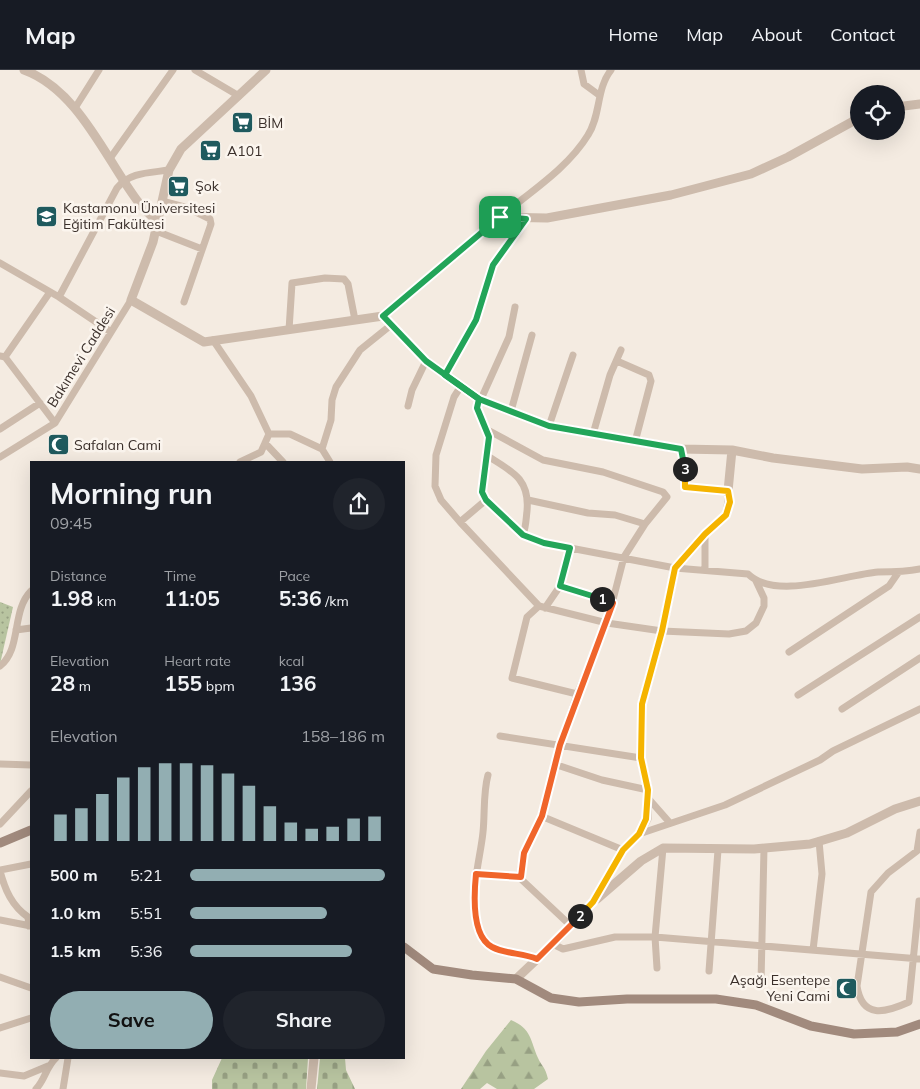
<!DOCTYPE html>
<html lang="en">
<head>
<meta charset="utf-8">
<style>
  body { margin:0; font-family:Mulish,sans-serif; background:#20242c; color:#f1f3f6; height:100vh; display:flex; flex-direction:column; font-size:19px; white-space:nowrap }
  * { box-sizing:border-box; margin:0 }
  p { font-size:16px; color:#9ea1a6 }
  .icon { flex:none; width:28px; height:28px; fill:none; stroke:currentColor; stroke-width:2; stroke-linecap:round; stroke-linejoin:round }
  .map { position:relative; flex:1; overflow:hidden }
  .side { position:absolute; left:30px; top:391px; width:375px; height:598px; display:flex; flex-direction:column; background:#171b24; border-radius:0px; box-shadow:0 5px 20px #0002 }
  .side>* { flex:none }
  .fabs { position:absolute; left:850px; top:15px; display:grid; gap:10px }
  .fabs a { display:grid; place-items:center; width:55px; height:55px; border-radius:50%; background:#171b24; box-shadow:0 5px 20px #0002; font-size:25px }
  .pin { position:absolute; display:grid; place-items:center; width:42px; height:42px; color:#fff; margin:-21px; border-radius:10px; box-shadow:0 2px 8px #0006 }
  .km { position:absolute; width:25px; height:25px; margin:-12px; border-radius:50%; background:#222; color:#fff; font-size:14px; line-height:25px; text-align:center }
  .round { display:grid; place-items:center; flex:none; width:52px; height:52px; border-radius:26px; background:#20242c }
  .head { display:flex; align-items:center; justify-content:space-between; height:85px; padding:0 20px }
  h1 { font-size:28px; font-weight:700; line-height:38px }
  .stats { display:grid; grid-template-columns:repeat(3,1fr); gap:8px; height:85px; padding:5px 20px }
  .stats div { display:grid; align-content:center }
  .stats b { font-size:21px; font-weight:700 }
  .stats small { font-size:14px; font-weight:400 }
  .stats p { font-size:14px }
  .chart { height:140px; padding:10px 20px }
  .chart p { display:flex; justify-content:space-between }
  .chart svg { width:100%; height:90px; margin-top:5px; stroke:#92aeb2; stroke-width:6 }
  .action { display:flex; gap:10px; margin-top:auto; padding:10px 20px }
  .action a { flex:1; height:58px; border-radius:30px; background:#92aeb2; color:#111; font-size:20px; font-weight:700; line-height:58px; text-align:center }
  .action a+a { background:#20242c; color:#f1f3f6 }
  ul { padding:0 20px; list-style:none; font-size:16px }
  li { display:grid; grid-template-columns:80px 60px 1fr; align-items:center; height:38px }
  li i { height:12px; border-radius:6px; background:#92aeb2 }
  header { display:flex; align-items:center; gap:30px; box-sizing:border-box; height:70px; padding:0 25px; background:#171b24; border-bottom:1px solid #363941 }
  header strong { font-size:24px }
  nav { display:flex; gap:28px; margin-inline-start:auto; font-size:18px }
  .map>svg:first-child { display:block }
  .grass { fill:url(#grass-dots) }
  .forest { fill:url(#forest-firs) }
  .cemetery { fill:url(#cemetery-stones) }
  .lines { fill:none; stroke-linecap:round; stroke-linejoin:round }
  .minor { stroke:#cdbbac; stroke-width:7 }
  .tertiary { stroke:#cdbbac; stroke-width:9 }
  .secondary { stroke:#a18a7d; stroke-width:9 }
  .split-1-casing { stroke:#fff; stroke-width:10 }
  .split-2-casing { stroke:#fff; stroke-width:10 }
  .split-3-casing { stroke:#fff; stroke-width:10 }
  .split-4-casing { stroke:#fff; stroke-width:10 }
  .split-1 { stroke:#22a559; stroke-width:6 }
  .split-2 { stroke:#f0652b; stroke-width:6 }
  .split-3 { stroke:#f5b400; stroke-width:6 }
  .split-4 { stroke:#22a559; stroke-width:6 }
  .labels { text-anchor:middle; stroke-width:5; stroke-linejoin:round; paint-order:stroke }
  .poi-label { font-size:14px; fill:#3b302b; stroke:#fbf5ee; text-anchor:start }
  .street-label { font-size:14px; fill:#3b302b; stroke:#fbf5ee }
</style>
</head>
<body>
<header>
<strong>Map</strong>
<nav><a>Home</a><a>Map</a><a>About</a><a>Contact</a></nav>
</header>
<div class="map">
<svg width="920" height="1019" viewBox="0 0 920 1019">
  <defs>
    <pattern id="grass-dots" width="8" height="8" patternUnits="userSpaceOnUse" patternTransform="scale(1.25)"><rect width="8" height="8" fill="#b8c4a0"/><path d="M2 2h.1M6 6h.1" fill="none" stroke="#97a083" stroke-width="1.8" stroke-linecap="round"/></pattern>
    <pattern id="forest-firs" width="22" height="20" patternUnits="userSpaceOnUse" patternTransform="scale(1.25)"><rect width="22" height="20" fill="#b8c4a0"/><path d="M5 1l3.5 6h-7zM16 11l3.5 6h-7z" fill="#97a083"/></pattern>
    <pattern id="cemetery-stones" width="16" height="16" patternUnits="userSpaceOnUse" patternTransform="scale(1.25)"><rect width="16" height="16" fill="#b8c4a0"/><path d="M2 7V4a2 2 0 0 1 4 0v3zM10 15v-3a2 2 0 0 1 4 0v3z" fill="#97a083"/></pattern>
  </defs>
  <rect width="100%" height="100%" fill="#f4ebe1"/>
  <path class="grass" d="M 0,532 L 13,537 L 0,594 Z"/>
  <path class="forest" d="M 511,950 C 532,959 530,970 538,988 C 542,997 545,996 548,1009 L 534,1019 L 497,1019 L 487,1013 L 480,1019 L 461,1019 L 486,981 Z"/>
  <path class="cemetery" d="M 222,988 L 308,988 L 306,1019 L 212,1019 L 212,1010 Z
    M 320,988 L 345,988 L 346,1000 L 355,1019 L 317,1019 Z"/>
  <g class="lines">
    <path class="minor" d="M 195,0 L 239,26
      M 581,0 L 584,14 L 599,25
      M 75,38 L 99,0
      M 111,87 L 173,0
      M 162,131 L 188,138 L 210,149 L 211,154 L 184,232
      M 500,147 C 530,122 568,98 588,65 C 601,45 596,19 611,0
      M 156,161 L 202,179
      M 0,193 L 59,227 L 111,262
      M 59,227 L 117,118 C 130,102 149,103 169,100
      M 515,237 L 509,267 L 477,338 L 489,367 L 482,422 L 486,430 L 523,465 L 544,473 L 675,498 L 748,504 C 776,531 843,505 878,502 C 892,502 906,502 920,499
      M 289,260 L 292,213 L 325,208 L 344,209 L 348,214 L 355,250
      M 213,270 L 251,326 L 269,364 L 261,382 L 240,392
      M 0,286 L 5,287 L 55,353
      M 5,287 L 50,222
      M 617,291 L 649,305 L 651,311 L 635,372
      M 445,305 L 476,250 L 493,195 L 526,149
      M 461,316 L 454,327 L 436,385 L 435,416 L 441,430 L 460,452 L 539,536 L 607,553 L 662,561 L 729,564 L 746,561 L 756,553 L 764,536 L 764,528 L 756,511
      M 408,336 L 412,320 L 426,291
      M 511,341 L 532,265
      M 549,356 L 573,285
      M 484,358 L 543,390 L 603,402 L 663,422 L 667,427 L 645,454 L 624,487 L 607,553 L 577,624 L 560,675 L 541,746 L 524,783 L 520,803 L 522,810 L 571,856
      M 0,359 L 40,333
      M 269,364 L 290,364 L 322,379
      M 593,364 L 610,305 L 621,280
      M 265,373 L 283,392
      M 322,379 L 331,350 L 332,330 L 336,317 L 360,280 L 391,255
      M 322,379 L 330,392
      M 681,379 L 686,402 L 685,417 L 728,421
      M 486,385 C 511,401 530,408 527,441 C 526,449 526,457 523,465
      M 0,387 L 55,353 L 131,230
      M 528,430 L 588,443 L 615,445 L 645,454
      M 460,452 L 486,430
      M 705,464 L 705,500
      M 560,516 L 613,533
      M 539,536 L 527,547 L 512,608 L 577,624
      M 545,538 L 560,516 L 570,478
      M 16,560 L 31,558
      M 789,582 L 889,516 L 898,503
      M 0,596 C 22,579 11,541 31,521
      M 798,625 L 920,547
      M 842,639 L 920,588
      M 500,666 L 641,688
      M 0,694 L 31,695
      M 554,694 L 602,710 L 648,720
      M 488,705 C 483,723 485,743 483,762 C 480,794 462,846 487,873 C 496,883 524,884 537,889
      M 648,728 L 670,753
      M 541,746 L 623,780
      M 0,754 L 31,721
      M 639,764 L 725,735 L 820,690 L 833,681 L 920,639
      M 0,800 L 31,794
      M 0,801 C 5,820 12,836 28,847 L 29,856
      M 476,804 L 521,807
      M 919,831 L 909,932 C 885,943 862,949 857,916 L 871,822 L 888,803 L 917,781 L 920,762
      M 0,850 L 31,856
      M 553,874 L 563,879 L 615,867 L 655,867 L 920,889
      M 813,880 L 822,804 L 819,771
      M 657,898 L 655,867 L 663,778
      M 709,901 L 718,780
      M 0,907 L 31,918
      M 761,912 L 764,778
      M 0,958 L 31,948
      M 0,1003 L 24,1006 L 48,996
      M 36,1019 C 45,1010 46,997 56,988
      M 63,1019 L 68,988"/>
    <path class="tertiary" d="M 24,0 C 79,20 106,90 139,133 C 144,140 152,146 158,152
      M 266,0 L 181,79 L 169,100 L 153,172 L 131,230 L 204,272 L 383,246 L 500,147 L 547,148 L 671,125 L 751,104 L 788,87 L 859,48
      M 896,37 L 920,34
      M 383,246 L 426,291 L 479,329 L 549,356 L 681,379 L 732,380 L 773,388 L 862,399 L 907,397 L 920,399
      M 597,829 L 641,791 L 663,778 L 754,779 L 810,774 L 847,763 L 895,739 L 920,731
      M 516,909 L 553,874 L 593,832 L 623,780 L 639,764 L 647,749 L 648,720 L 641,688 L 642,634 L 662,561 L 675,498 L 705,464 L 726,445 L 729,432 L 728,421 L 732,380
      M 311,1019 L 314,988"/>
    <path class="secondary" d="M 0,773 L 31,760
      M 404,877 L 433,899 L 472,905 L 516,909 L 551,928 L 579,932 L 627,929 L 716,929 L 756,935 L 811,956 L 854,964 L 897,962 L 920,954"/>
  </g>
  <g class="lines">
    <defs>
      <path id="split-1" d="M 500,147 L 526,149 L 493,195 L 476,250 L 445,305 L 479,329 L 477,338 L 489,367 L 482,422 L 486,430 L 523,465 L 544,473 L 570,478 L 560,516 L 602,529"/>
      <path id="split-2" d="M 580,846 L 537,889 C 523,883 505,884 492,877 C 471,866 474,824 476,804 L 521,807 L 524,783 L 542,746 L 560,675 L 613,533 L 602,529"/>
      <path id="split-3" d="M 580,846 L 593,832 L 623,780 L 639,764 L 646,749 L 648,720 L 641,688 L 642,634 L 662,561 L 675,498 L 705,464 L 726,445 L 730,432 L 728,421 L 685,417 L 685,399"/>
      <path id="split-4" d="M 500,147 L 383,246 L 426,291 L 479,329 L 549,356 L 681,379 L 685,399"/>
    </defs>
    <use href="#split-1" class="split-1-casing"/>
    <use href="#split-2" class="split-2-casing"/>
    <use href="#split-3" class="split-3-casing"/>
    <use href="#split-4" class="split-4-casing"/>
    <use href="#split-1" class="split-1"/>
    <use href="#split-2" class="split-2"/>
    <use href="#split-3" class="split-3"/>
    <use href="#split-4" class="split-4"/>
  </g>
  <defs>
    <symbol id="supermarket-square" viewBox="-11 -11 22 22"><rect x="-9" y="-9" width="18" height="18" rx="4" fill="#1f5a5e" stroke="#fbf5ee"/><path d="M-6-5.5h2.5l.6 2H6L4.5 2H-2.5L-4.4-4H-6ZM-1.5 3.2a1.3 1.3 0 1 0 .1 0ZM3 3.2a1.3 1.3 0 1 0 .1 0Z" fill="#fff"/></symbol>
    <symbol id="university-square" viewBox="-11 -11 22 22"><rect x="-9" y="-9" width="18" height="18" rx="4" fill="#1f5a5e" stroke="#fbf5ee"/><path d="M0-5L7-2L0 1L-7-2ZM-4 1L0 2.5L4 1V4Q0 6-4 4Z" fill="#fff"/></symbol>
    <symbol id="mosque-square" viewBox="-11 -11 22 22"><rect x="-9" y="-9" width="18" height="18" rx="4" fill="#1f5a5e" stroke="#fbf5ee"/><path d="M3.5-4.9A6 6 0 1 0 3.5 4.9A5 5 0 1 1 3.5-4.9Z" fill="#fff"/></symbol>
  </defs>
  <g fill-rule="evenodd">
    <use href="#supermarket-square" x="230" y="40" width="25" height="25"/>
    <use href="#supermarket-square" x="198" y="68" width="25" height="25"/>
    <use href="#supermarket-square" x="166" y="104" width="25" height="25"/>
    <use href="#university-square" x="34" y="134" width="25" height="25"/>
    <use href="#mosque-square" x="46" y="362" width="25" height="25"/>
    <use href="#mosque-square" x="834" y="906" width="25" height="25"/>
  </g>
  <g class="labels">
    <g class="poi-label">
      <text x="258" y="58">BİM</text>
      <text x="227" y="86">A101</text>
      <text x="195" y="121">Şok</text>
      <text x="63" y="143">Kastamonu Üniversitesi<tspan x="63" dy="16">Eğitim Fakültesi</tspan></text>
      <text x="74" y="380">Safalan Cami</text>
      <text x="830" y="915" text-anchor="end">Aşağı Esentepe<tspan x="830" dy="16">Yeni Cami</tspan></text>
    </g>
    <g class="street-label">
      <text transform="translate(81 287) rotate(-58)" y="5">Bakımevi Caddesi</text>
    </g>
  </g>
</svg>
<div class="fabs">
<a><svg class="icon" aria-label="locate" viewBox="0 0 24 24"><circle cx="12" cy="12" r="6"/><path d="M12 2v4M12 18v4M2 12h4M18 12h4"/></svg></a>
</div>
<div class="pin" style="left:500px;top:147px;background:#1e9e55"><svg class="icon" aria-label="arrive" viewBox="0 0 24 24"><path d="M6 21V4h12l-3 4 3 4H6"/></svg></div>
<b class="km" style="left:602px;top:529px">1</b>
<b class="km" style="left:580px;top:846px">2</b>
<b class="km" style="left:685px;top:399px">3</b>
<section class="side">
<div class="head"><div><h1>Morning run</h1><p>09:45</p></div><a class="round"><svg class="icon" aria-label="share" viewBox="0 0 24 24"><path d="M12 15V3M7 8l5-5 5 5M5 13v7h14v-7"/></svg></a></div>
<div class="stats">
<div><p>Distance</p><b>1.98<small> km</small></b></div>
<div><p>Time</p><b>11:05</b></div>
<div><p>Pace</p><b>5:36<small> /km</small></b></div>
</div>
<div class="stats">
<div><p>Elevation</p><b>28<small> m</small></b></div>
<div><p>Heart rate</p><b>155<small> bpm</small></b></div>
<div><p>kcal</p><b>136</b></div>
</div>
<div class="chart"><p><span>Elevation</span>158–186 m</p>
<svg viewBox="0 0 160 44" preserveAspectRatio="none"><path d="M5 44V31M15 44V28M25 44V21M35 44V13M45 44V8M55 44V6M65 44V6M75 44V7M85 44V11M95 44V17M105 44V27M115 44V35M125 44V38M135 44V37M145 44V33M155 44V32"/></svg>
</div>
<ul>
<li><b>500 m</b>5:21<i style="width:100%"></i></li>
<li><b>1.0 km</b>5:51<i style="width:70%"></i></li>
<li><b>1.5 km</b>5:36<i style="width:83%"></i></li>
</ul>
<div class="action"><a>Save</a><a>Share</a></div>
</section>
</div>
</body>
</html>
